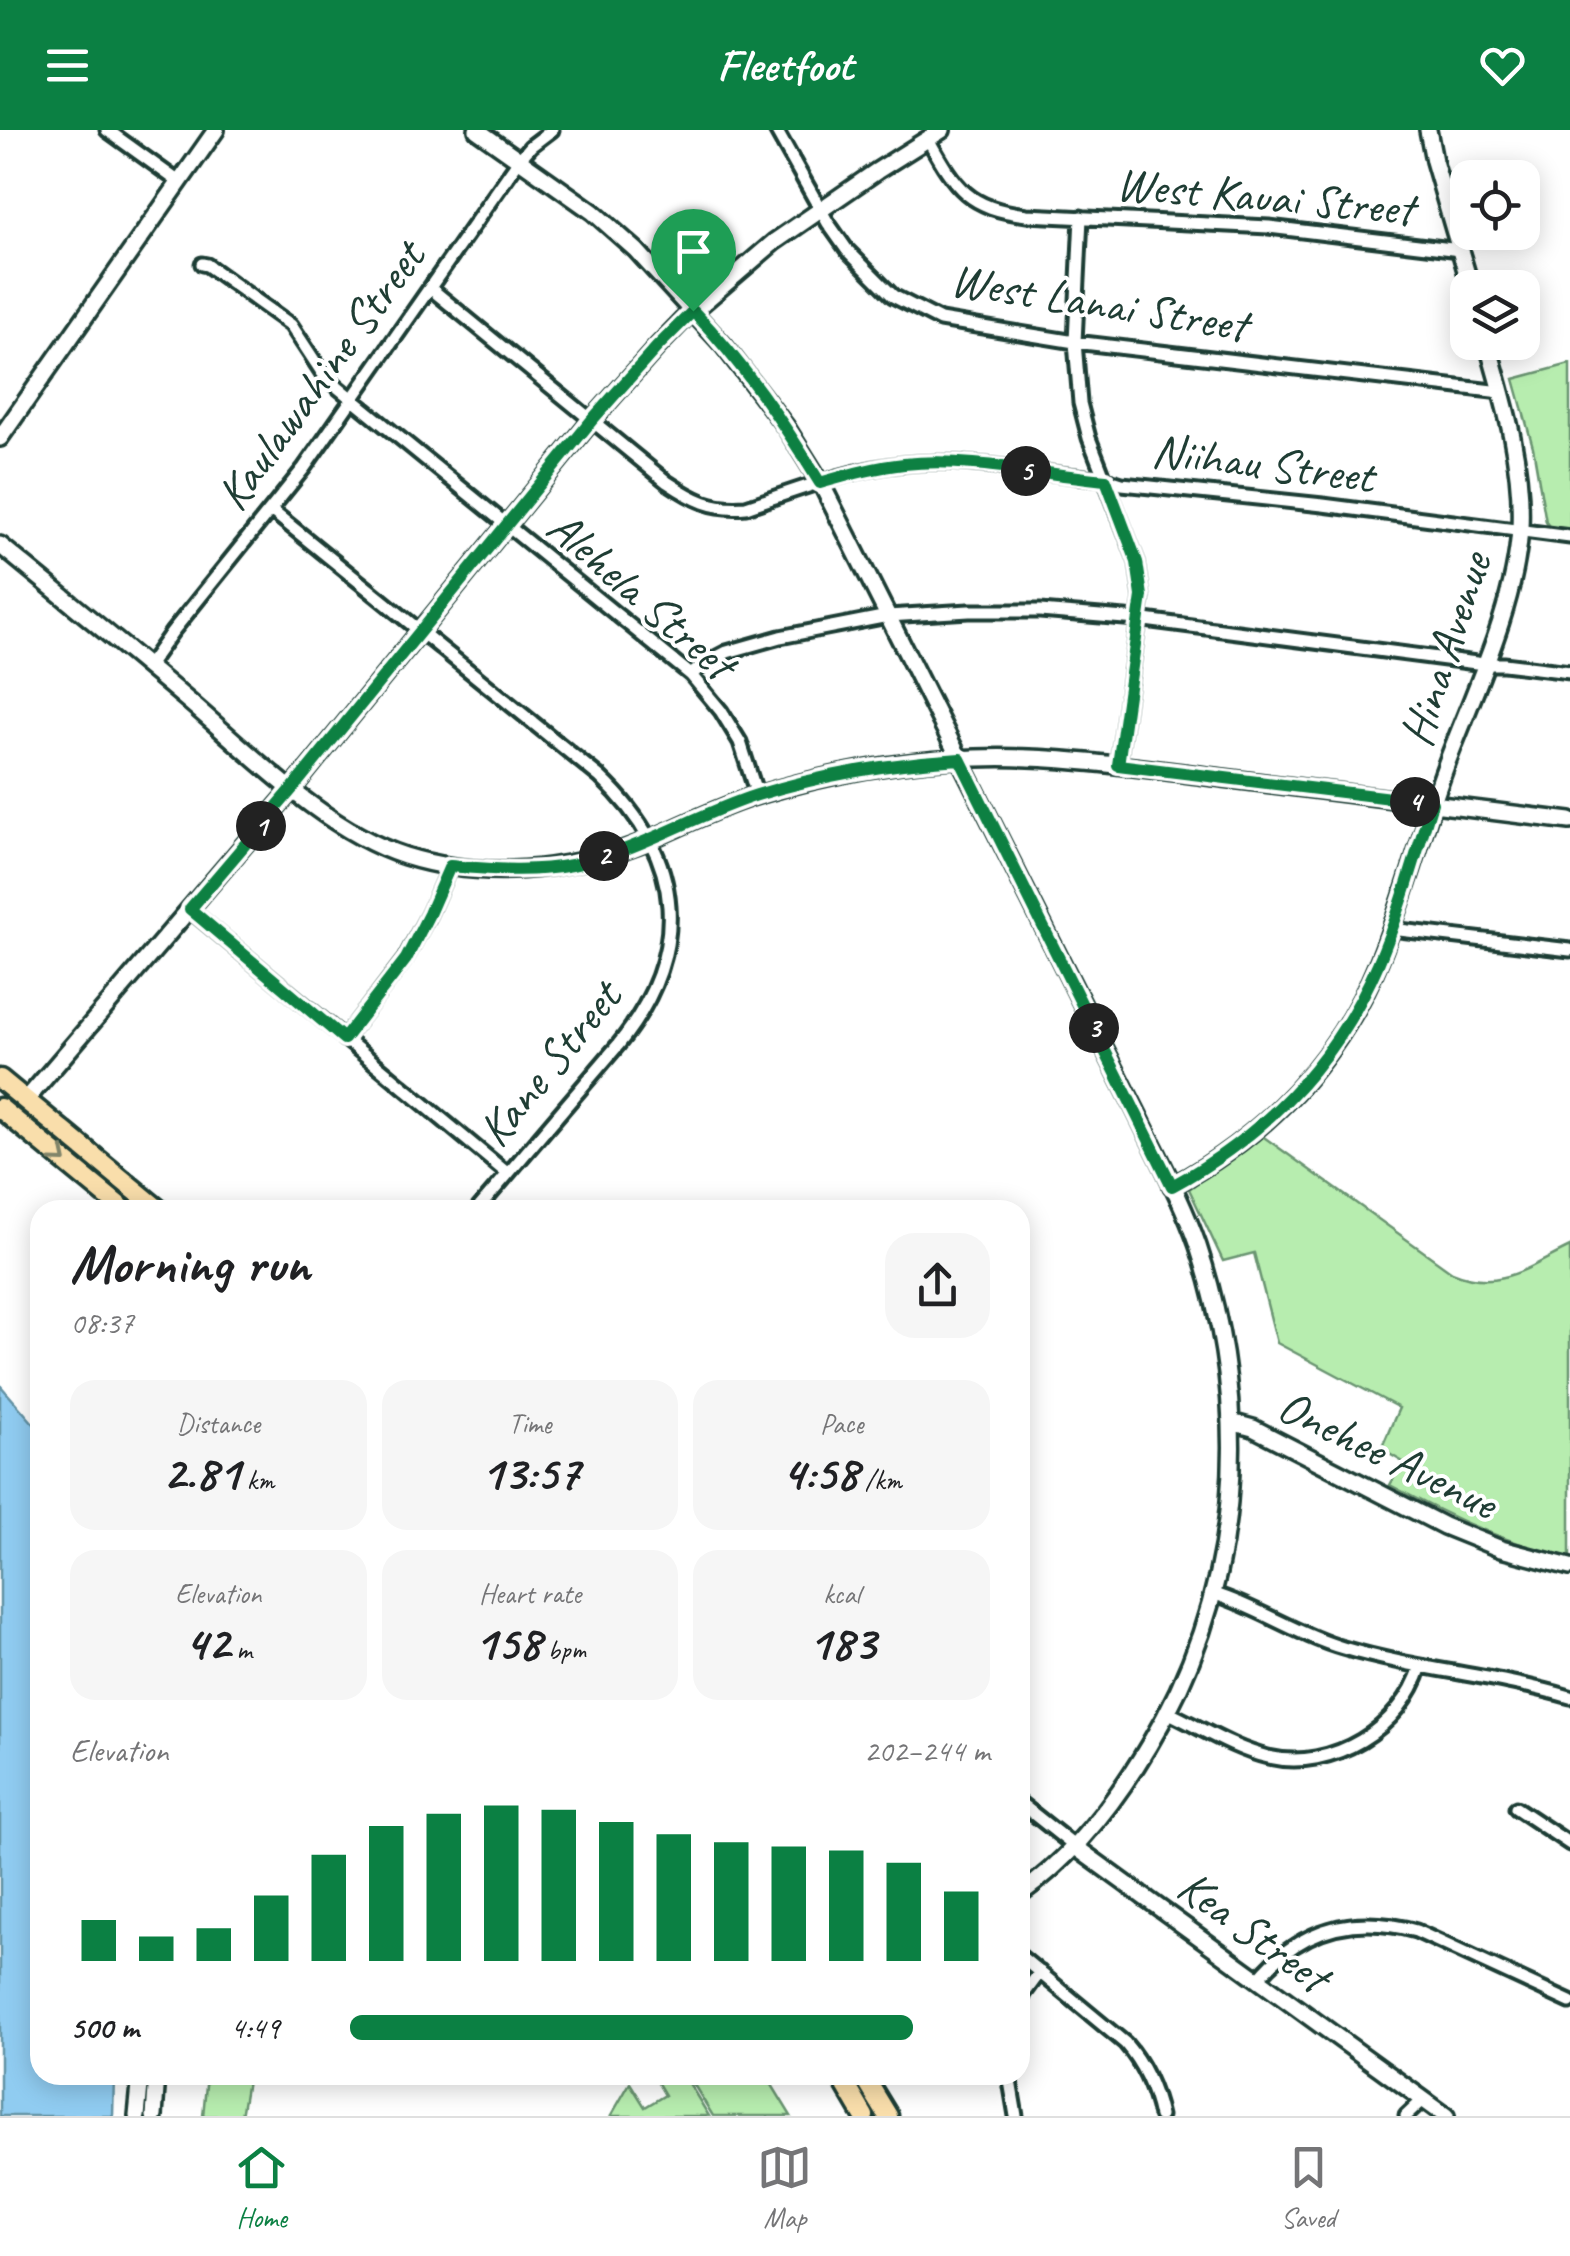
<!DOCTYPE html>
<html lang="en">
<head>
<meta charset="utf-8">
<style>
  body { margin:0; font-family:Caveat,sans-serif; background:#f6f6f6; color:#202124; height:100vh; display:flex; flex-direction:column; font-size:38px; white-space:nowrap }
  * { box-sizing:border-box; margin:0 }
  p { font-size:32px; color:#757577 }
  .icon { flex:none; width:55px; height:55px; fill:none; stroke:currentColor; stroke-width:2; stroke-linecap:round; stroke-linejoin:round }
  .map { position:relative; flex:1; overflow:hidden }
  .panel { position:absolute; left:30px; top:1070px; width:1000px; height:885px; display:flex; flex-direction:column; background:#fff; border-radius:30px; box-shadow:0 5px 25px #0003 }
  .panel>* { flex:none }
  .controls { position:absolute; left:1450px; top:30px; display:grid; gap:20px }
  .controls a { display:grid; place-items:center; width:90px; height:90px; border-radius:20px; background:#fff; box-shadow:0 5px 25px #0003; font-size:50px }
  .pin { position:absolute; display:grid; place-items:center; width:85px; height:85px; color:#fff; margin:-102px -42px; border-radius:50% 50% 50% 0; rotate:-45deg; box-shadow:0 0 10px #0007 }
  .pin .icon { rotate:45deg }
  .km { position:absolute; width:50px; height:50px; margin:-25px; border-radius:50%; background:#222; color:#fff; font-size:28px; line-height:50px; text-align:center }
  .round { display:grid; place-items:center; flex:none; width:105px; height:105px; border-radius:30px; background:#f6f6f6 }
  .head { display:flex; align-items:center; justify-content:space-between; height:170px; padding:0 40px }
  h1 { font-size:55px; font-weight:700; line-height:75px }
  .stats { display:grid; grid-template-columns:repeat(3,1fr); gap:15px; height:170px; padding:10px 40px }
  .stats div { display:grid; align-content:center; border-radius:25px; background:#f6f6f6; text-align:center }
  .stats b { font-size:50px; font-weight:700 }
  .stats small { font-size:28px; font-weight:400 }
  .stats p { font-size:28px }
  .chart { height:280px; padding:20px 40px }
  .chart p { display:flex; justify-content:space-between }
  .chart svg { width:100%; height:180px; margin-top:10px; stroke:#0b8043; stroke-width:6 }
  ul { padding:0 40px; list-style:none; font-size:32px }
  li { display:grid; grid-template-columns:160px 120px 1fr; align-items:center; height:75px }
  li i { height:25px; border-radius:12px; background:#0b8043 }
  header { display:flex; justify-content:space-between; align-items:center; height:130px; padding:0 40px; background:#0b8043; color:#fff; font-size:45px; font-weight:700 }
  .menu { display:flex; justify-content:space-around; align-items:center; height:140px; border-top:2px solid #e0e0e0; background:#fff; font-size:28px; color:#757577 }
  .menu a { display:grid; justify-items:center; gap:5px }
  .menu .on { color:#0b8043 }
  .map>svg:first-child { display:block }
  .green { fill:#b7edaf; stroke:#6b9572; stroke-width:2.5 }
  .water { fill:#90ccf1; stroke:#6393a5; stroke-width:2.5 }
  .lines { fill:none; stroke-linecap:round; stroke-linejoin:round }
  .street-casing { stroke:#1f3d34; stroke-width:19 }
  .secondary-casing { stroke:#1f3d34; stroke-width:22 }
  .primary-casing { stroke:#1f3d34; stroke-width:25 }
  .street { stroke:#fff; stroke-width:11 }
  .secondary { stroke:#fff; stroke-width:15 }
  .primary { stroke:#f9deab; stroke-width:18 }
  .oneway { stroke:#81856a }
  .route-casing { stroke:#fff; stroke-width:20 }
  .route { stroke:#0b8043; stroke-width:12 }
  .labels { text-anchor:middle; stroke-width:8; stroke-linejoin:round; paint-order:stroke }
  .street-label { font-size:48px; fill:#1f3d34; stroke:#fff }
</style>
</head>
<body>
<header><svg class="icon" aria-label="menu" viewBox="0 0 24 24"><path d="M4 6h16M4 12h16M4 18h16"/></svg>Fleetfoot<svg class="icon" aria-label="heart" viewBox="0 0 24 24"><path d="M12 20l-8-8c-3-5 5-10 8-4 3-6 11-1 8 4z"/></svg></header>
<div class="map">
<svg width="1570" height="1986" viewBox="0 0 1570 1986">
  <rect width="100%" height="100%" fill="#fff"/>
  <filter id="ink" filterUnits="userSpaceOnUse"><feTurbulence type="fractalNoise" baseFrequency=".01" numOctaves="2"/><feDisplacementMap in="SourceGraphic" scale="20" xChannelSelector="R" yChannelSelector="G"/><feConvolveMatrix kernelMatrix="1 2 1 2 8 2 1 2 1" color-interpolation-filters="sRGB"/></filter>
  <g filter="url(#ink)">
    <path class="green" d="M 1570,234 L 1570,400 L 1550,398 L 1546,392 L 1533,317 L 1514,249 Z
      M 1261,1005 L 1452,1142 C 1499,1162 1528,1137 1570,1117 L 1570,1427 C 1507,1415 1447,1385 1390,1355 L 1403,1332 L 1381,1319 L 1399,1278 L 1277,1213 L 1254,1123 L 1223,1131 L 1189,1059 Z
      M 207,1945 L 248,1945 L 241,1986 L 203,1986 Z
      M 653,1945 L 684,1945 L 709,1986 L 611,1986 L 630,1953 L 645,1977 L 665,1965 Z
      M 688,1945 L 766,1945 L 791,1986 L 713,1986 Z"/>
    <path class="water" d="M 0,1255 L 40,1301 L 40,1945 L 114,1945 L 113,1986 L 0,1986 Z"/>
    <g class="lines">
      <defs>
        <path id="street" d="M 107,0 L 179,52
          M 776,0 L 828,93 L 847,120 L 893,166 L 940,190 L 1075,212 L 1501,262
          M 928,9 C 956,59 968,78 1027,85 L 1269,97 L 1460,120
          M 1081,87 L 1075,212 L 1080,273 L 1089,308 L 1137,432 L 1142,467 L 1118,635
          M 202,134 L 207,135 L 291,195 L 325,247 L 691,545 L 721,581 L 740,612 L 757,665
          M 430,158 L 667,352 C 694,370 712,380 746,377 C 797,360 850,339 904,334 C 971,327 1039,344 1106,349 L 1122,354 L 1323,375 L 1570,407
          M 272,381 L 600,647 C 686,728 692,823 618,915 L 477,1080
          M 148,536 L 172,502 L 304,338 L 519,30 L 531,16 L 552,0
          M 691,545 L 704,534 L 727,522 L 780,507 L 888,486 L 969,481 L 1040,481 L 1137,489 L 1484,534 L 1504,534 L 1570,542
          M 189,779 L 508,1044
          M 1391,799 L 1570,820
          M 344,909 L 405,829 L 429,784 L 450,736
          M 1215,1464 C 1259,1478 1298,1505 1343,1518 C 1418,1540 1496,1545 1570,1567
          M 1169,1583 C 1201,1598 1234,1619 1268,1627 C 1332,1642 1402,1598 1421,1536
          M 1020,1673 L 1074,1716
          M 1516,1678 L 1570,1714
          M 1020,1826 L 1125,1913 C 1144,1935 1154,1958 1160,1986
          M 1258,1849 C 1300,1798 1354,1784 1416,1801 L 1570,1872
          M 1020,1874 L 1024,1864 L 1040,1842
          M 1009,1945 L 1016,1986
          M 1406,1986 L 1423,1970"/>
        <path id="secondary" d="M 477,0 L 593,82 L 636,120 L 724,216 L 786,297 L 821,353 L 888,486 L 1141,991 C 1161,1032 1183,1073 1198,1116 C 1254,1285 1241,1462 1149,1615 C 1116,1671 1074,1726 1020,1764
          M 1428,0 L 1434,31 L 1471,158
          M 0,308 L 216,0
          M 0,415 C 62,466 124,516 185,568 C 249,622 324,700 405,726 C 482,750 565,742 639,714 C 679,698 717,677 758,665 C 828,644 903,630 976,628 C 1061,625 1147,639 1231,649 C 1344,663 1457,677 1570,691
          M 26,970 L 292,659 L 592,290 L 657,217 L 683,190 L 774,112 L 877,41 L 942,0
          M 1172,1056 C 1265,1006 1339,930 1379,831 C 1406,766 1423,696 1448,630 C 1475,559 1516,474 1520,398 C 1523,334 1505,274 1487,212
          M 1231,1292 L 1253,1298 L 1444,1396 L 1501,1419 L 1570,1437
          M 1074,1716 L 1446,1986
          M 137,1986 L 141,1945
          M 154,1986 L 157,1945"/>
        <path id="primary" d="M 0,949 L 159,1080
          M 0,978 L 124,1080
          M 840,1945 L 864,1986
          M 863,1945 L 888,1986"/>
      </defs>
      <use href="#street" class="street-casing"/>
      <use href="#secondary" class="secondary-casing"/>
      <use href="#primary" class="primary-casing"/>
      <use href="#street" class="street"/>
      <use href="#secondary" class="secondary"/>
      <use href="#primary" class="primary"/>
    </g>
    <defs><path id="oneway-chevron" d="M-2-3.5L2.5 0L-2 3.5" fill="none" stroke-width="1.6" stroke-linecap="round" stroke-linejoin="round" transform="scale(2.5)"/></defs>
    <use class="oneway" href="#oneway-chevron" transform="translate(60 1027) rotate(40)"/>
  </g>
  <g class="lines" filter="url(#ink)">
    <defs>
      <path id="route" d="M 693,181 C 743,233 783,292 820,353 C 848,345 875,337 904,334 C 971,327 1040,344 1106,350 L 1137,432 L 1142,466 L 1118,635 L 1432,673 C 1415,727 1400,783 1378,834 C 1336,931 1265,1005 1172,1056 L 960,629 C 892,633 822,645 757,665 C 694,685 637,722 572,735 C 531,743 490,739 450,736 L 429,784 L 406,829 L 344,909 L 190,779 L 292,659 L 592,290 L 657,217 Z"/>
    </defs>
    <use href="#route" class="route-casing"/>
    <use href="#route" class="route"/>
  </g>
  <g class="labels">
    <g class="street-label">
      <text transform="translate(1265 65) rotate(5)" y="17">West Kauai Street</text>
      <text transform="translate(1099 171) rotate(9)" y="17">West Lanai Street</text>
      <text transform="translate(319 245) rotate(-54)" y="17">Kaulawahine Street</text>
      <text transform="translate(1263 332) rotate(7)" y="17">Niihau Street</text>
      <text transform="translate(642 464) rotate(41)" y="17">Alehela Street</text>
      <text transform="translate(1444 519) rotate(-72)" y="17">Hina Avenue</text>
      <text transform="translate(548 933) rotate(-51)" y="17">Kane Street</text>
      <text transform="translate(1388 1323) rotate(26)" y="17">Onehee Avenue</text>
      <text transform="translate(1254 1800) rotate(36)" y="17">Kea Street</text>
    </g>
  </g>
</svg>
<div class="controls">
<a><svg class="icon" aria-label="locate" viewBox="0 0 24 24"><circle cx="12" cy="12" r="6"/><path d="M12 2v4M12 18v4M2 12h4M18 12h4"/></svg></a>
<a><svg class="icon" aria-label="layers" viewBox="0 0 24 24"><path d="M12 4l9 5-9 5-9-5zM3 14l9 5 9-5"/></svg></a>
</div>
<div class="pin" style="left:693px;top:181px;background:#1e9e55"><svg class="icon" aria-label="arrive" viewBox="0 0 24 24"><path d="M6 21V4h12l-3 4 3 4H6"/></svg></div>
<b class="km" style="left:261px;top:696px">1</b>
<b class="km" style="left:604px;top:726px">2</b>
<b class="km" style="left:1094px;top:898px">3</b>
<b class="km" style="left:1415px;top:672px">4</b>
<b class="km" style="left:1026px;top:341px">5</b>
<section class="panel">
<div class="head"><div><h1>Morning run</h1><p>08:37</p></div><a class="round"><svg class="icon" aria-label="share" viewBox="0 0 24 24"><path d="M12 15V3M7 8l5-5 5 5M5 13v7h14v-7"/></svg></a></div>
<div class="stats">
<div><p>Distance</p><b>2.81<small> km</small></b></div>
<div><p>Time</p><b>13:57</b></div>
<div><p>Pace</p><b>4:58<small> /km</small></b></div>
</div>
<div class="stats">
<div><p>Elevation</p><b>42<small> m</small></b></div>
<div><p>Heart rate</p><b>158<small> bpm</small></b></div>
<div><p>kcal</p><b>183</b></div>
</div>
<div class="chart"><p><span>Elevation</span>202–244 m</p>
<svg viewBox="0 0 160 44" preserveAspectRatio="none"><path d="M5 44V34M15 44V38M25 44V36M35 44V28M45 44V18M55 44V11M65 44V8M75 44V6M85 44V7M95 44V10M105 44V13M115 44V15M125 44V16M135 44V17M145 44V20M155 44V27"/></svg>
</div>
<ul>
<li><b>500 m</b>4:49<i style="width:88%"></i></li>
</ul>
</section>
</div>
<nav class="menu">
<a class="on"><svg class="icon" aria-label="home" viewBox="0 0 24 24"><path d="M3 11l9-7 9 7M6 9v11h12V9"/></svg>Home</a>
<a><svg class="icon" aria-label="map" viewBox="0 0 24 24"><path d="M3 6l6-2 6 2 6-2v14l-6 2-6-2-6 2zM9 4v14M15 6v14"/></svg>Map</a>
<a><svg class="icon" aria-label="saved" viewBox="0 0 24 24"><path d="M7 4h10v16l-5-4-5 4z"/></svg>Saved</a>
</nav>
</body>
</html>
